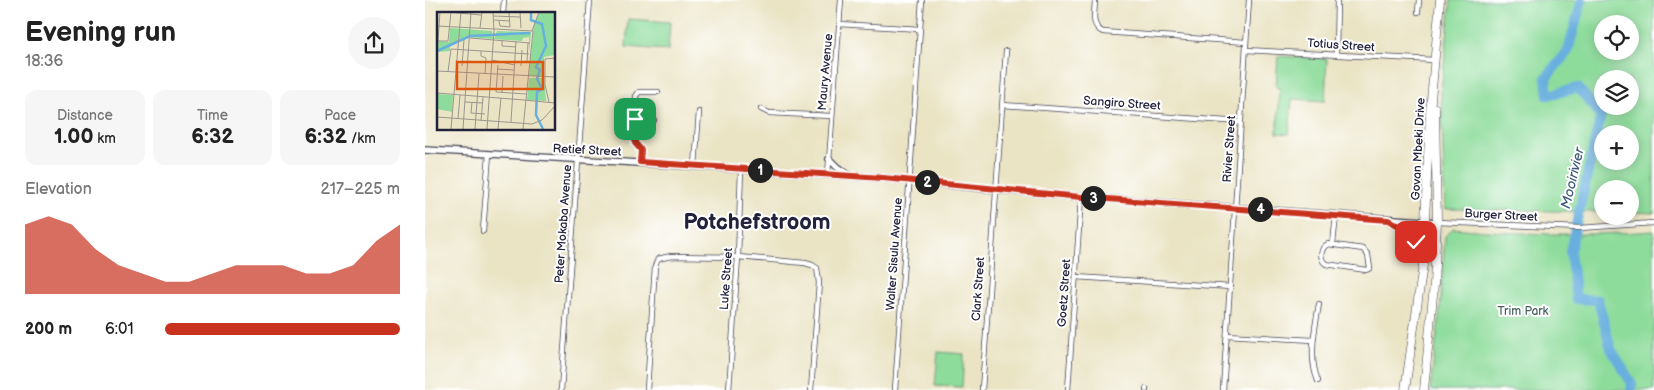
<!DOCTYPE html>
<html lang="en">
<head>
<meta charset="utf-8">
<style>
  body { margin:0; font-family:"Balsamiq Sans",sans-serif; background:#f6f6f6; color:#222; height:100vh; display:flex; flex-direction:column; font-size:19px; white-space:nowrap }
  * { box-sizing:border-box; margin:0 }
  p { font-size:16px; color:#767676 }
  .icon { flex:none; width:28px; height:28px; fill:none; stroke:currentColor; stroke-width:2; stroke-linecap:round; stroke-linejoin:round }
  .map { position:relative; flex:1; overflow:hidden }
  .side { display:flex; flex-direction:column; background:#fff; width:425px }
  .side>* { flex:none }
  .fabs { position:absolute; left:1169px; top:15px; display:grid; gap:10px }
  .fabs a { display:grid; place-items:center; width:45px; height:45px; border-radius:50%; background:#fff; box-shadow:0 2px 12px #0003; font-size:25px }
  .pin { position:absolute; display:grid; place-items:center; width:42px; height:42px; color:#fff; margin:-21px; border-radius:10px; box-shadow:0 2px 8px #0006 }
  .km { position:absolute; width:25px; height:25px; margin:-12px; border-radius:50%; background:#222; color:#fff; font-size:14px; line-height:25px; text-align:center }
  .round { display:grid; place-items:center; flex:none; width:52px; height:52px; border-radius:26px; background:#f6f6f6 }
  .headline { display:flex; align-items:center; justify-content:space-between; height:85px; padding:0 25px }
  h1 { font-size:28px; font-weight:800; line-height:38px }
  .stats { display:grid; grid-template-columns:repeat(3,1fr); gap:8px; height:85px; padding:5px 25px }
  .stats div { display:grid; align-content:center; border-radius:12px; background:#f6f6f6; text-align:center }
  .stats b { font-size:21px; font-weight:800 }
  .stats small { font-size:14px; font-weight:400 }
  .stats p { font-size:14px }
  .chart { height:140px; padding:10px 25px }
  .chart p { display:flex; justify-content:space-between }
  .chart svg { width:100%; height:90px; margin-top:5px; fill:#c8321e; opacity:.7 }
  ul { padding:0 25px; list-style:none; font-size:16px }
  li { display:grid; grid-template-columns:80px 60px 1fr; align-items:center; height:38px }
  li i { height:12px; border-radius:6px; background:#c8321e }
  main { display:flex; flex:1; min-height:0 }
  .map>svg:first-child { display:block }
  .green { fill:#8edc9b; stroke:#587f6b; fill-rule:evenodd }
  .lines { fill:none; stroke-linecap:round; stroke-linejoin:round }
  .river { stroke:#67afde; stroke-width:10 }
  .minor-casing { stroke:#403f50; stroke-width:6 }
  .tertiary-casing { stroke:#403f50; stroke-width:8 }
  .primary-casing { stroke:#403f50; stroke-width:9 }
  .minor { stroke:#fff; stroke-width:4.5 }
  .tertiary { stroke:#fff; stroke-width:5.5 }
  .primary { stroke:#fff; stroke-width:8 }
  .route-casing { stroke:#fff; stroke-width:10 }
  .route { stroke:#c8321e; stroke-width:6 }
  .labels { text-anchor:middle; stroke-width:4; stroke-linejoin:round; paint-order:stroke }
  .street-label { font-size:12px; fill:#22223b; stroke:#fff }
  .park-label { font-size:12px; fill:#48635d; stroke:#fff }
  .water-label { font-size:14px; font-style:italic; fill:#3e5a7c; stroke:#fff }
  .town-label { font-size:22px; font-weight:bold; fill:#22223b; stroke:#fff }
  .inset-river { fill:none; stroke:#67afde; stroke-width:2.5 }
  .inset-road { fill:none; stroke:#9a968e; stroke-width:1 }
  .view { fill:#de560e; fill-opacity:0.15; stroke:#de560e; stroke-width:2.5 }
  .inset-edge { fill:none; stroke:#22223b; stroke-width:2.5 }
</style>
</head>
<body>
<main>
<section class="side">
<div class="headline"><div><h1>Evening run</h1><p>18:36</p></div><a class="round"><svg class="icon" aria-label="share" viewBox="0 0 24 24"><path d="M12 15V3M7 8l5-5 5 5M5 13v7h14v-7"/></svg></a></div>
<div class="stats">
<div><p>Distance</p><b>1.00<small> km</small></b></div>
<div><p>Time</p><b>6:32</b></div>
<div><p>Pace</p><b>6:32<small> /km</small></b></div>
</div>
<div class="chart"><p><span>Elevation</span>217–225 m</p>
<svg viewBox="0 0 160 44" preserveAspectRatio="none"><path d="M0 44V10L10 6L20 10L30 22L40 30L50 34L60 38L70 38L80 34L90 30L100 30L110 30L120 34L130 34L140 30L150 18L160 10V44z"/></svg>
</div>
<ul>
<li><b>200 m</b>6:01<i style="width:100%"></i></li>
</ul>
</section>
<div class="map">
<svg width="1229" height="390" viewBox="0 0 1229 390">
  <rect width="100%" height="100%" fill="#fff"/>
  <filter id="ink" filterUnits="userSpaceOnUse"><feTurbulence type="fractalNoise" baseFrequency=".02" numOctaves="2"/><feDisplacementMap in="SourceGraphic" scale="10" xChannelSelector="R" yChannelSelector="G"/><feConvolveMatrix kernelMatrix="1 2 1 2 8 2 1 2 1" color-interpolation-filters="sRGB"/></filter>
  <filter id="wash" filterUnits="userSpaceOnUse"><feTurbulence type="fractalNoise" baseFrequency=".0096" numOctaves="4" result="noise"/><feDisplacementMap in="SourceGraphic" scale="20" xChannelSelector="R" yChannelSelector="G"/><feGaussianBlur stdDeviation="1.12" result="paint"/><feColorMatrix in="noise" values="0 0 0 0 0 0 0 0 0 0 0 0 0 0 0 0 0 1.4 0 .05"/><feComposite in="paint" operator="in"/></filter>
  <g filter="url(#wash)">
    <rect width="100%" height="100%" fill="#eae4c5"/>
    <path class="green" d="M 1026,0 L 1229,0 L 1229,213 L 1205,212 L 1205,189 L 1178,189 L 1177,212 L 1020,209 L 1016,92 ZM 1178,24 L 1205,24 L 1205,51 L 1178,51 ZM 1178,79 L 1205,79 L 1205,106 L 1178,106 ZM 1178,134 L 1205,134 L 1205,161 L 1178,161 Z
      M 203,19 L 245,22 L 243,50 L 201,47 Z
      M 853,56 L 902,59 L 900,101 L 867,99 L 864,134 L 852,133 L 855,88 L 851,87 Z
      M 1028,228 C 1094,235 1163,236 1229,231 L 1229,390 L 1005,390 L 1015,310 L 1020,236 Z
      M 513,352 L 539,354 L 537,387 L 510,386 Z"/>
    <g class="lines">
      <path class="river" d="M 1157,0 L 1143,51 L 1121,78 L 1123,95 L 1153,88 L 1176,115 L 1145,251 L 1151,299 L 1173,300 L 1186,349 L 1207,384 L 1206,390"/>
    </g>
  </g>
  <g filter="url(#ink)">
    <g class="lines">
      <defs>
        <path id="minor" d="M 670,0 C 670,12 665,26 678,32 L 821,42
          M 993,12 L 994,0
          M 78,14 L 79,0
          M 414,24 L 495,29
          M 821,50 L 1010,60
          M 911,55 L 912,0
          M 577,105 L 816,122
          M 336,109 L 344,113 L 406,116
          M 210,119 L 229,120
          M 215,162 L 216,150 L 211,145 L 209,140 L 211,96 L 214,92 L 233,92
          M 270,166 L 274,112
          M 403,174 L 416,0
          M 1012,222 L 1155,228 L 1229,223
          M 58,231 L 64,154
          M 903,244 L 938,249 L 943,255 L 945,268 L 941,270 L 901,264 C 894,259 895,248 903,244 Z
          M 908,244 L 911,215
          M 651,277 L 806,287
          M 802,335 L 888,340
          M 893,381 C 883,357 890,329 894,304
          M 721,389 L 721,390
          M 136,390 L 165,0
          M 222,390 L 230,266 L 233,259 L 246,256 L 313,257 L 380,263 L 387,265 L 392,268 L 394,283 L 386,390
          M 304,390 L 313,257 L 316,169
          M 470,390 L 497,0
          M 557,390 L 581,51
          M 643,390 L 656,197
          M 798,390 L 824,0"/>
        <path id="tertiary" d="M 0,150 L 458,178 L 553,188 L 656,197 L 1012,222
          M 404,159 L 412,167 L 424,175"/>
        <path id="primary" d="M 963,220 C 979,229 991,238 998,256
          M 980,390 L 998,265 L 1005,111 L 1015,0
          M 999,390 L 1009,284 L 1012,222 L 1010,108"/>
      </defs>
      <use href="#minor" class="minor-casing"/>
      <use href="#tertiary" class="tertiary-casing"/>
      <use href="#primary" class="primary-casing"/>
      <use href="#minor" class="minor"/>
      <use href="#tertiary" class="tertiary"/>
      <use href="#primary" class="primary"/>
    </g>
  </g>
  <g class="lines" filter="url(#ink)">
    <defs>
      <path id="route" d="M 210,119 L 210,143 L 216,150 L 215,162 L 458,178 L 656,197 L 963,220 L 976,227 L 991,242"/>
    </defs>
    <use href="#route" class="route-casing"/>
    <use href="#route" class="route"/>
  </g>
  <g class="labels">
    <g class="street-label">
      <text transform="translate(916 45) rotate(4)" y="4">Totius Street</text>
      <text transform="translate(400 72) rotate(-85)" y="4">Maury Avenue</text>
      <text transform="translate(697 103) rotate(4)" y="4">Sangiro Street</text>
      <text transform="translate(804 149) rotate(-86)" y="4">Rivier Street</text>
      <text transform="translate(993 149) rotate(-87)" y="4">Govan Mbeki Drive</text>
      <text transform="translate(162 150) rotate(3)" y="4">Retief Street</text>
      <text transform="translate(1076 215) rotate(3)" y="4">Burger Street</text>
      <text transform="translate(138 224) rotate(-86)" y="4">Peter Mokaba Avenue</text>
      <text transform="translate(469 254) rotate(-86)" y="4">Walter Sisulu Avenue</text>
      <text transform="translate(301 279) rotate(-86)" y="4">Luke Street</text>
      <text transform="translate(553 289) rotate(-86)" y="4">Clark Street</text>
      <text transform="translate(639 293) rotate(-86)" y="4">Goetz Street</text>
    </g>
    <g class="park-label">
      <text x="1098" y="315">Trim Park</text>
    </g>
    <g class="water-label">
      <text transform="translate(1147 178) rotate(-77)" y="5">Mooirivier</text>
    </g>
    <g class="town-label">
      <text x="332" y="229">Potchefstroom</text>
    </g>
  </g>
  <g transform="translate(12 12)">
    <rect width="118" height="118" fill="#eae4c5"/>
    <path d="M 103,0 L 117,0 L 117,43 L 107,45 L 107,65 L 92,64 L 97,11 ZM 13,16 L 55,19 L 56,27 L 29,25 L 13,33 L 13,39 L 0,40 L 1,29 L 12,30 ZM 60,19 L 94,20 L 92,42 L 92,25 L 86,26 L 85,29 L 57,27 ZM 92,66 L 107,66 L 109,89 L 90,88 ZM 0,82 L 16,83 L 15,100 L 0,97 Z" fill="#8edc9b"/>
    <path class="inset-river" d="M 94,0 L 94,8 L 105,12 L 109,34 L 99,55 L 103,58 L 100,67 L 105,77 L 100,80 L 99,103 L 106,117M 0,39 L 33,24 L 93,21"/>
    <path class="inset-road" d="M 10,0 L 44,3M 56,0 L 57,19M 83,0 L 84,16M 56,4 L 83,5M 57,8 L 73,9M 62,9 L 63,14 L 73,15 L 72,0M 0,14 L 96,19 L 86,117M 43,16 L 45,0M 95,19 L 102,0M 33,26 L 93,31M 65,28 L 65,34 L 79,35M 0,29 L 11,29 L 14,0M 1,29 L 3,0M 44,39 L 44,44 L 49,46 L 48,62M 55,48 L 78,53M 90,50 L 91,31M 61,53 L 59,80 L 89,82M 25,54 L 27,28M 84,54 L 85,38M 60,57 L 77,58M 0,59 L 118,65M 11,60 L 14,37 L 92,42M 0,81 L 87,88M 65,81 L 66,64M 87,88 L 118,91M 28,90 L 46,91M 35,90 L 34,101 L 48,102M 112,90 L 108,73 L 108,47 L 118,46M 0,105 L 95,112 L 105,108 L 118,94M 21,107 L 23,83M 44,109 L 46,85M 74,110 L 79,29M 14,117 L 24,0M 26,117 L 34,0M 38,117 L 42,62M 50,117 L 57,19M 61,117 L 64,86"/>
    <path class="view" d="M 20,50 L 106,50 L 106,77 L 20,77 Z"/>
    <rect width="118" height="118" class="inset-edge"/>
  </g>
</svg>
<div class="fabs">
<a><svg class="icon" aria-label="locate" viewBox="0 0 24 24"><circle cx="12" cy="12" r="6"/><path d="M12 2v4M12 18v4M2 12h4M18 12h4"/></svg></a>
<a><svg class="icon" aria-label="layers" viewBox="0 0 24 24"><path d="M12 4l9 5-9 5-9-5zM3 14l9 5 9-5"/></svg></a>
<a>+</a>
<a>−</a>
</div>
<div class="pin" style="left:210px;top:119px;background:#1e9e55"><svg class="icon" aria-label="arrive" viewBox="0 0 24 24"><path d="M6 21V4h12l-3 4 3 4H6"/></svg></div>
<div class="pin" style="left:991px;top:242px;background:#d93025"><svg class="icon" aria-label="check" viewBox="0 0 24 24"><path d="M5 12l5 5 9-10"/></svg></div>
<b class="km" style="left:335px;top:170px">1</b>
<b class="km" style="left:502px;top:182px">2</b>
<b class="km" style="left:668px;top:198px">3</b>
<b class="km" style="left:835px;top:209px">4</b>
</div>
</main>
</body>
</html>
